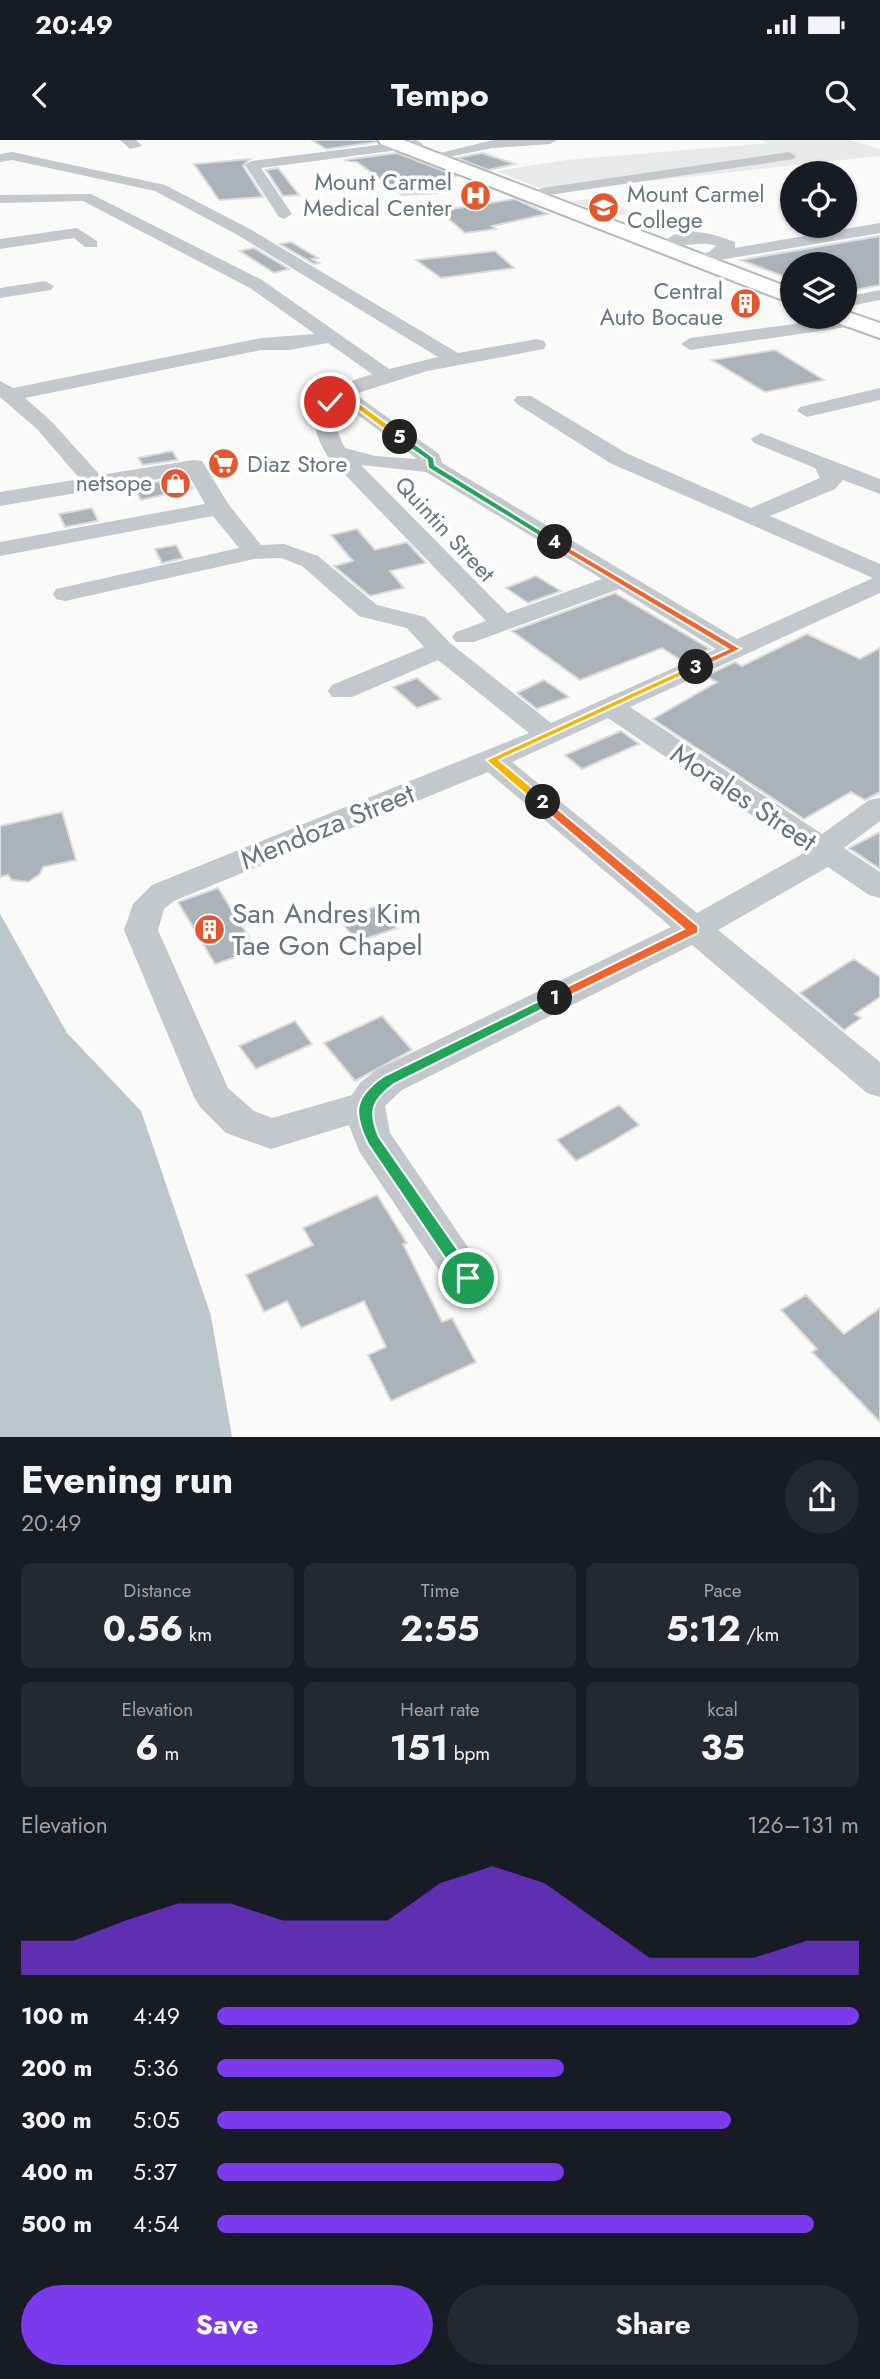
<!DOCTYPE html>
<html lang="en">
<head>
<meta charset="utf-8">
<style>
  body { margin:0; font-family:Jost,sans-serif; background:#242831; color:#f1f3f6; height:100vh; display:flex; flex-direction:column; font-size:26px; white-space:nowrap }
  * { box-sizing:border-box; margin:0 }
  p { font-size:23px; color:#9ea1a6 }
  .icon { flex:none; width:38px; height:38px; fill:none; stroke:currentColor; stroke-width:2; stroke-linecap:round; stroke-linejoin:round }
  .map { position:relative; height:1297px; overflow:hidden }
  .drawer { display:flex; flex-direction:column; background:#171b24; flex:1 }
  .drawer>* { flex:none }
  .fabs { position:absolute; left:780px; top:21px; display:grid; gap:14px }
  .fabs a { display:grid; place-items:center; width:77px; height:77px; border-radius:50%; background:#171b24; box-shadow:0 2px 5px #0004; font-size:35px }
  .pin { position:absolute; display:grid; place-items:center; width:60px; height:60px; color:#fff; margin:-30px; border:4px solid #fff; border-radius:50%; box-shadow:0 2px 7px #0007 }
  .km { position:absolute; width:35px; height:35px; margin:-18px; border-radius:50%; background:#222; color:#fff; font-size:19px; line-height:35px; text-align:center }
  .round { display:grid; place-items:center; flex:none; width:74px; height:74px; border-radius:37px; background:#242831 }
  .overview { display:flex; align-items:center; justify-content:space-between; height:119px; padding:0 21px }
  h1 { font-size:38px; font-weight:700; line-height:52px }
  .metrics { display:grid; grid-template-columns:repeat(3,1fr); gap:10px; height:119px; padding:7px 21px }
  .metrics div { display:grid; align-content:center; border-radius:10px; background:#242831; text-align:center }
  .metrics b { font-size:35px; font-weight:700 }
  .metrics small { font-size:19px; font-weight:400 }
  .metrics p { font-size:19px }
  .chart { height:196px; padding:14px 21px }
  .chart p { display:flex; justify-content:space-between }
  .chart svg { width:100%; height:126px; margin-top:7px; fill:#7c3aed; opacity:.7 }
  .primary-button { display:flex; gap:14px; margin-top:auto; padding:14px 21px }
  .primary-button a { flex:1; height:80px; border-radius:42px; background:#7c3aed; color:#fff; font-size:28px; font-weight:700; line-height:80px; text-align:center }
  .primary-button a+a { background:#242831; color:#f1f3f6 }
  ul { padding:0 21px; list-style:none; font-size:23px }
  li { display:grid; grid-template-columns:112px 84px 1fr; align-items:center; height:52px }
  li i { height:18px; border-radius:9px; background:#7c3aed }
  .status { display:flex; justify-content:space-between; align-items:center; height:49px; padding:0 35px; background:#171b24; direction:ltr }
  .status svg { height:19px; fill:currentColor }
  header { display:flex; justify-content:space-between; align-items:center; height:91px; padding:0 21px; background:#171b24; font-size:32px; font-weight:700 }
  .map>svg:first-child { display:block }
  .built { fill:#e8e9e9 }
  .water { fill:#bbc7cb }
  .building { fill:#aab3b9; stroke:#dcdcda; stroke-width:2 }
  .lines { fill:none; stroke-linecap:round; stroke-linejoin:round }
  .highway-casing { stroke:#b4b9bd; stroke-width:4 }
  .minor { fill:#c3c8cc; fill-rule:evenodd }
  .highway { fill:#fff; fill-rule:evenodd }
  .split-1 { fill:#22a559; stroke:#fff; stroke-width:2 }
  .split-2 { fill:#f0652b; stroke:#fff; stroke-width:2 }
  .split-3 { fill:#f5b400; stroke:#fff; stroke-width:2 }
  .split-4 { fill:#f0652b; stroke:#fff; stroke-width:2 }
  .split-5 { fill:#22a559; stroke:#fff; stroke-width:2 }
  .split-6 { fill:#f5b400; stroke:#fff; stroke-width:2 }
  .labels { text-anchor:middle; stroke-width:7; stroke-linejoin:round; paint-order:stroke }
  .far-poi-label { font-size:23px; fill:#657683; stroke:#fff; text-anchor:end }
  .far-street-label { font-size:23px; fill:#657683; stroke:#fff }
  .street-label { font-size:28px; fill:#657683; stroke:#fff }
  .poi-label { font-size:28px; fill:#657683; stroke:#fff; text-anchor:start }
</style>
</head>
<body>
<div class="status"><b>20:49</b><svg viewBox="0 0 49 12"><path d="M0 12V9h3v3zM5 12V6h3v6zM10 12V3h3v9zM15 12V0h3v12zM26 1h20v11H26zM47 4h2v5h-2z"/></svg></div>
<header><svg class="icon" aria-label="back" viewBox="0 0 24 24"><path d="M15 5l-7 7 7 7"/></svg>Tempo<svg class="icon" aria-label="search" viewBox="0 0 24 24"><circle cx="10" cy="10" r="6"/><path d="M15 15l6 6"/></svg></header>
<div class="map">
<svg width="880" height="1298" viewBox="0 0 880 1298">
  <rect width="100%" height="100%" fill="#fafaf8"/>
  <path class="built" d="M 761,0 L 851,0 L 880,9 L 880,16 L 549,52 L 497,31 L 566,20 L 769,3 Z
    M 606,57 L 632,73 L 610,77 L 570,61 Z"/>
  <path class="water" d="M 0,774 L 67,893 L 141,971 L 211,1176 L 232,1297 L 0,1297 Z"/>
  <path class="building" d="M 312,0 L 375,0 L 377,2 L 326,9 Z
    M 397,13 L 457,36 L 435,41 L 437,53 L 402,55 L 357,22 L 344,20 Z
    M 482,13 L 515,24 L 488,30 L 457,18 Z
    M 250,19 L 243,26 L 263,57 L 219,60 L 194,24 Z
    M 278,28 L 299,55 L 283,56 L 266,30 Z
    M 515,59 L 548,74 L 492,86 L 496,89 L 465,93 L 439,71 Z
    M 880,96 L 880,145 L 845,152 L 845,124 L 793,124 L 793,140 L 741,120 Z
    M 291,102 L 318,118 L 312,119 L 319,123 L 314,124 L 280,104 Z
    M 254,108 L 289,129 L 274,133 L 240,111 Z
    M 495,111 L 514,128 L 441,138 L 416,120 Z
    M 775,210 L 824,240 L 765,252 L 712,220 Z
    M 172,311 L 178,320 L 143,325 L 138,318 Z
    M 187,337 L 193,348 L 141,360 L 133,346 Z
    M 92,368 L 98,381 L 65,387 L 59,374 Z
    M 357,389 L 375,410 L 407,402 L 426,423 L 390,431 L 404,448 L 370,456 L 334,426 L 353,421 L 331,395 Z
    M 176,405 L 183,418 L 162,423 L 155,409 Z
    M 536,436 L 561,451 L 528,463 L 506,448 Z
    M 615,453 L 710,509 L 682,521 L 662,508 L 580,540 L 512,491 Z
    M 807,494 L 860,519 L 880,508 L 880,652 L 865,660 L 851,652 L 804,679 L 653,579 L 717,542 L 705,536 L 735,522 L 742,526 Z
    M 417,538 L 441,559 L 417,568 L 393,547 Z
    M 544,540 L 569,557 L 537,569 L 517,553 Z
    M 621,591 L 639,604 L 582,629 L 565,615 Z
    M 62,672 L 76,720 L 43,727 L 40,734 L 28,742 L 12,740 L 8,735 L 0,737 L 0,686 Z
    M 880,692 L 880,729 L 849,708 Z
    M 218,748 L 257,810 L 215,824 L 178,762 Z
    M 380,765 L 397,788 L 356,802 L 340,779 Z
    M 854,819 L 880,837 L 880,857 L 855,874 L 861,878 L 844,890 L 800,853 Z
    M 382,876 L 412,910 L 355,941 L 324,903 Z
    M 295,881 L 312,904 L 256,929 L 239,906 Z
    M 619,965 L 639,985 L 604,1006 L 576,1021 L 557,1000 Z
    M 377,1055 L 407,1103 L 403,1104 L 442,1182 L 452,1178 L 476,1222 L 391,1261 L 368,1215 L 386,1207 L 364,1161 L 301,1188 L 287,1161 L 264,1172 L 246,1135 L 313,1105 L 303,1088 Z
    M 806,1155 L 844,1194 L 880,1168 L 880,1282 L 812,1212 L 817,1209 L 781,1170 Z"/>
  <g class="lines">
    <defs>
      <path id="highway" d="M 378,0 L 403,0 L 793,149 L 793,164 L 381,4 Z
        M 845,171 L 880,183 L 880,198 L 835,182 L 832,177 L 845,177 Z"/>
    </defs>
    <use href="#highway" class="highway-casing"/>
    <path class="minor" d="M 120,0 L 136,0 L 142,6 L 130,9 Z
      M 416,0 L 423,4 L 421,7 L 261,28 L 292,74 L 284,79 L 279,77 L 245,25 L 252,21 Z
      M 493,0 L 557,0 L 550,4 L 493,8 L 443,18 L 436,14 Z
      M 12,12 L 165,45 L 248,88 L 458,213 L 537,199 L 544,201 L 546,205 L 544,209 L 427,231 L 355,254 L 439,314 L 442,323 L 737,499 L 873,438 L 610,323 L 517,264 L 514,260 L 517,256 L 531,256 L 626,313 L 751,368 L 820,338 L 815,328 L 754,303 L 751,299 L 761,293 L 880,339 L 880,354 L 843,340 L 835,349 L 770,376 L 880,424 L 880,453 L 630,567 L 822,694 L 869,660 L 880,658 L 880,681 L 844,708 L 880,732 L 880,758 L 869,755 L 828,727 L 718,790 L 880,922 L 880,957 L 867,953 L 692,805 L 402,950 L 385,966 L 390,993 L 489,1138 L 483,1151 L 468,1156 L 453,1151 L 359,1011 L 349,985 L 271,1009 L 226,993 L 200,967 L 194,957 L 124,790 L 133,764 L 152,745 L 529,593 L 438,520 L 352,557 L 332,557 L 328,551 L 332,545 L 424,507 L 407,488 L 359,476 L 302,426 L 281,418 L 254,419 L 65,461 L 56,459 L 53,454 L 56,449 L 65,447 L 239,408 L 213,376 L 0,416 L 0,402 L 205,364 L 188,334 L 0,366 L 0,352 L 80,339 L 37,289 L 0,257 L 0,241 L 13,248 L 261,198 L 315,194 L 250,148 L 83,61 L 0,63 L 0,55 L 91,54 L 262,140 L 389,229 L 438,217 L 236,94 L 155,51 L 12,20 L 0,22 L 0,14 ZM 328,203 L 372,234 C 326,248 296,269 329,318 L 486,481 L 456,492 L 452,497 L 456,502 L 474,502 L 619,449 L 716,509 L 551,583 L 450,503 L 425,477 L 377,465 L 318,416 L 284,404 L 261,405 L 229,365 L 202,321 L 194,320 L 100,335 L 51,281 L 25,258 L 261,210 L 289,210 ZM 342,263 L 417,319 L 375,316 L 345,308 C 338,295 329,275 342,263 ZM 361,325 L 426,332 L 602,439 L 507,473 ZM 608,578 L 806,712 L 697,773 L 512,622 ZM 488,632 L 671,787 L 376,930 L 360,943 L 352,955 L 272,978 L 254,971 L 228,948 L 158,790 L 164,769 L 174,761 Z
      M 789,12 L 796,16 L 794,19 L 542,56 L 535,52 L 542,48 Z
      M 880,83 L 880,93 L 696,124 L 688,119 L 690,116 L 709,112 L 716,106 C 700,99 676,111 665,101 C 682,84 715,94 735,102 L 735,108 Z
      M 77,88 L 97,101 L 97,107 L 85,107 L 74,98 L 0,109 L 0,99 Z
      M 45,141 L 54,146 L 51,150 L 0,158 L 0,148 Z
      M 880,150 L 880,160 L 845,167 L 845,157 Z
      M 854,176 L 863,181 L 860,185 L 690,210 L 681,204 L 690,198 Z
      M 880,248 L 880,260 L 807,277 L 797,271 L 800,267 Z"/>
    <use href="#highway" class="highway"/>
  </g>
  <path class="split-1" d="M 555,853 L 561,858 L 559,861 L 394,944 C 372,960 368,971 379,997 L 474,1133 L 474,1143 L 462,1143 L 368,1004 C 352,972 354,957 384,936 Z"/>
  <path class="split-2" d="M 538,660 L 547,660 L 698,786 L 698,793 L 559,861 L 550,861 L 550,855 L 684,789 L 538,665 Z"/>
  <path class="split-3" d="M 692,525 L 701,527 L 499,620 L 547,660 L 547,665 L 538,665 L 486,620 Z"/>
  <path class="split-4" d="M 552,401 L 558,401 L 741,509 L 699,529 L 692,529 L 692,525 L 728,509 L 552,404 Z"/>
  <path class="split-5" d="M 397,295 L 403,295 L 434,318 L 435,325 L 560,402 L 552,404 L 428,328 L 427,320 L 397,299 Z"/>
  <path class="split-6" d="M 338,252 L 344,252 L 403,295 L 403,299 L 397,299 L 341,257 L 328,264 Z"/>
  <defs>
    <symbol id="hospital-disc" viewBox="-11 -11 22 22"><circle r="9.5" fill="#e4572e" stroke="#fff"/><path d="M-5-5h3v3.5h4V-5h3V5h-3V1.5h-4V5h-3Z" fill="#fff"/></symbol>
    <symbol id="university-disc" viewBox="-11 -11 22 22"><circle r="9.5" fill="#e4572e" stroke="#fff"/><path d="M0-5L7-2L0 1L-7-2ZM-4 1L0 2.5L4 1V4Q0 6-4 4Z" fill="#fff"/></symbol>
    <symbol id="building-disc" viewBox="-11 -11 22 22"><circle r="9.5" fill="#e4572e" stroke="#fff"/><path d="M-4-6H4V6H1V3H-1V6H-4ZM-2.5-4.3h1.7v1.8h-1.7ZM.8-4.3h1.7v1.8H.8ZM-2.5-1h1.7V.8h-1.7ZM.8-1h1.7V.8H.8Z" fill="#fff"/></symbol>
    <symbol id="supermarket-disc" viewBox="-11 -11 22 22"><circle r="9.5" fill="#e4572e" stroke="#fff"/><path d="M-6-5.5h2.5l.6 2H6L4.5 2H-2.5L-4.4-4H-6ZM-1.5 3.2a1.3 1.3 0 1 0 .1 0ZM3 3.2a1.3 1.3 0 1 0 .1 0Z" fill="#fff"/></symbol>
    <symbol id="shop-disc" viewBox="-11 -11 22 22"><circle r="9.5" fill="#e4572e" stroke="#fff"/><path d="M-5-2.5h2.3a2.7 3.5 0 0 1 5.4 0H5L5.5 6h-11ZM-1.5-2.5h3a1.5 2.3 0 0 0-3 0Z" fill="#fff"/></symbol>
  </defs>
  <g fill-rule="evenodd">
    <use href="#hospital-disc" x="458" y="38" width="35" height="35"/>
    <use href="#university-disc" x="586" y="50" width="35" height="35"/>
    <use href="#building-disc" x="728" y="146" width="35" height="35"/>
    <use href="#supermarket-disc" x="206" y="306" width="35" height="35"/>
    <use href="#shop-disc" x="158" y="326" width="35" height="35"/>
    <use href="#building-disc" x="192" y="772" width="35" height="35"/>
  </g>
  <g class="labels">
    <g class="far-poi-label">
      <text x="452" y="50">Mount Carmel<tspan x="452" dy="26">Medical Center</tspan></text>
      <text x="627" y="62" text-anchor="start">Mount Carmel<tspan x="627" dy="26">College</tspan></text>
      <text x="723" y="159">Central<tspan x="723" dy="26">Auto Bocaue</tspan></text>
      <text x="247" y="332" text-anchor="start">Diaz Store</text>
      <text x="152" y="351">netsope</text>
    </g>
    <g class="far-street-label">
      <text transform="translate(445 389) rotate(47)" y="8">Quintin Street</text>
    </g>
    <g class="street-label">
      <text transform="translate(744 657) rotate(34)" y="10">Morales Street</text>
      <text transform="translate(327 686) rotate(-22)" y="10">Mendoza Street</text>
    </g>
    <g class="poi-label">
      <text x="232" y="783">San Andres Kim<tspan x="232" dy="32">Tae Gon Chapel</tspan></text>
    </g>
  </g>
</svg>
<div class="fabs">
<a><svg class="icon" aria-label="locate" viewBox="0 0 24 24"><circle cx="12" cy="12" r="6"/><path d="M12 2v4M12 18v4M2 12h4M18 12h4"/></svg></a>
<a><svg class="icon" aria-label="layers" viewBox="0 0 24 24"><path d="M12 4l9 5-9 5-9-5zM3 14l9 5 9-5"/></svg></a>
</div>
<div class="pin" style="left:468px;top:1138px;background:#1e9e55"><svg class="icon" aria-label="arrive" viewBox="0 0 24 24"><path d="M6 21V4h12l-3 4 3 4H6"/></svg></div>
<div class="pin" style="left:330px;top:262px;background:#d93025"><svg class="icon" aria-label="check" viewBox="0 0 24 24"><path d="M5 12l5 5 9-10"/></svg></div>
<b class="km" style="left:555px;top:858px">1</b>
<b class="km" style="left:543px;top:662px">2</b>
<b class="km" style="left:696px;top:527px">3</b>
<b class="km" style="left:555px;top:402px">4</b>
<b class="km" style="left:400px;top:297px">5</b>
</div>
<section class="drawer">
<div class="overview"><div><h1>Evening run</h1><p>20:49</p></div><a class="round"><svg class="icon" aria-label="share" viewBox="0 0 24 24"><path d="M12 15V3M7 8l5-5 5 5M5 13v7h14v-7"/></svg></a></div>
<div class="metrics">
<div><p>Distance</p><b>0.56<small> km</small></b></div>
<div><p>Time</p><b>2:55</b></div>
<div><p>Pace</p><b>5:12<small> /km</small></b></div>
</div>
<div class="metrics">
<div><p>Elevation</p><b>6<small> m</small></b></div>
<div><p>Heart rate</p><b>151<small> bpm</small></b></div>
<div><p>kcal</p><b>35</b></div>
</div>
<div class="chart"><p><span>Elevation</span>126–131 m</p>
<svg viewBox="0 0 160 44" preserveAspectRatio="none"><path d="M0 44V32L10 32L20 25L30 19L40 19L50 25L60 25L70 25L80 12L90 6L100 12L110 25L120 38L130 38L140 38L150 32L160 32V44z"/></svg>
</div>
<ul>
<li><b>100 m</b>4:49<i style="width:100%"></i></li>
<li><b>200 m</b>5:36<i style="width:54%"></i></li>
<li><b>300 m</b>5:05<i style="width:80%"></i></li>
<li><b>400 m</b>5:37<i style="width:54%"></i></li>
<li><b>500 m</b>4:54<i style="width:93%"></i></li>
</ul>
<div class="primary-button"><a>Save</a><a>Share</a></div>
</section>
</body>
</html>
